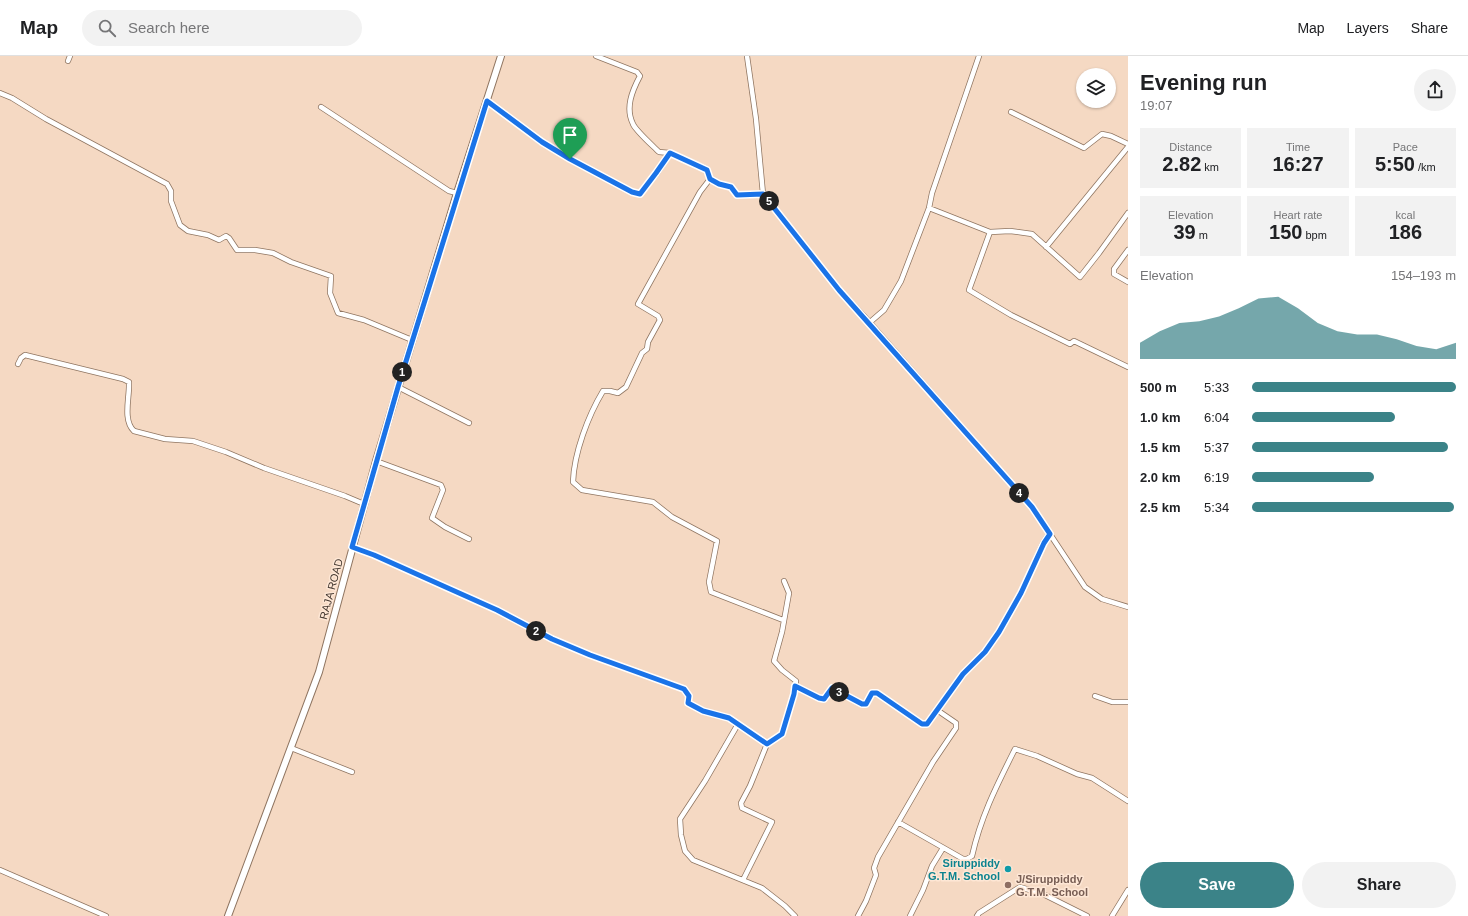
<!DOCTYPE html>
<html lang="en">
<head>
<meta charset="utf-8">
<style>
  body { margin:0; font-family:Arial,sans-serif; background:#f2f2f2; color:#202124; height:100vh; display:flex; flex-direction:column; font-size:15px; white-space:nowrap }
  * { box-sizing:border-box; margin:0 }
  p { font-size:13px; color:#757577 }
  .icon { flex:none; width:22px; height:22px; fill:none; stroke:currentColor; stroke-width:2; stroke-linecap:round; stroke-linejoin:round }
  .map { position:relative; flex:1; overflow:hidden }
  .panel { display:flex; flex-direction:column; background:#fff; width:340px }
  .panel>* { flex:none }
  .fabs { position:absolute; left:1076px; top:12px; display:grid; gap:8px }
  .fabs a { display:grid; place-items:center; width:40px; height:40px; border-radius:50%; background:#fff; box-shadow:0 1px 3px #0004; font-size:20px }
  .pin { position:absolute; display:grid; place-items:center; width:34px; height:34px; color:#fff; margin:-41px -17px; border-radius:50% 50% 50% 0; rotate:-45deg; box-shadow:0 0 4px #0007 }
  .pin .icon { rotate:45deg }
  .km { position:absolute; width:20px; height:20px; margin:-10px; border-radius:50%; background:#222; color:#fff; font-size:11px; line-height:20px; text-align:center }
  .round { display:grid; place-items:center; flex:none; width:42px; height:42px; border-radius:21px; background:#f2f2f2 }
  .headline { display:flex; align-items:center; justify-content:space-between; height:68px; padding:0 12px }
  h1 { font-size:22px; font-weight:700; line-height:30px }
  .stats { display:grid; grid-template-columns:repeat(3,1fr); gap:6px; height:68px; padding:4px 12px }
  .stats div { display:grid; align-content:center; border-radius:0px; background:#f2f2f2; text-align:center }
  .stats b { font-size:20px; font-weight:700 }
  .stats small { font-size:11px; font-weight:400 }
  .stats p { font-size:11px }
  .chart { height:112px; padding:8px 12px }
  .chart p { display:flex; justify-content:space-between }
  .chart svg { width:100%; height:72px; margin-top:4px; fill:#3b8388; opacity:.7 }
  .cta { display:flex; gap:8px; margin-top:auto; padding:8px 12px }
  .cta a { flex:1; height:46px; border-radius:24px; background:#3b8388; color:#fff; font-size:16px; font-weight:700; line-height:46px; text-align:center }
  .cta a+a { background:#f2f2f2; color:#202124 }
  ul { padding:0 12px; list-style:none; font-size:13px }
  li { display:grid; grid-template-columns:64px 48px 1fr; align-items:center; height:30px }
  li i { height:10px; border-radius:5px; background:#3b8388 }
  header { display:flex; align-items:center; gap:24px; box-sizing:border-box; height:56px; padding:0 20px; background:#fff; border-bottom:1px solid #e0e0e0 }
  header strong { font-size:19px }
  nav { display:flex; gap:22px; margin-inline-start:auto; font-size:14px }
  .search { width:280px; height:36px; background:#f2f2f2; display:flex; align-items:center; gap:10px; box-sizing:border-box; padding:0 14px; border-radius:22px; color:#757577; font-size:15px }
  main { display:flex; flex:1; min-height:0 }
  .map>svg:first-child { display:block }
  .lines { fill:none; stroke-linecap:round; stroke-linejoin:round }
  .street-casing { stroke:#8f7561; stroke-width:6 }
  .secondary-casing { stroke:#8f7561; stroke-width:8 }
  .street { stroke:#fff; stroke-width:4.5 }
  .secondary { stroke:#fff; stroke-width:6 }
  .route-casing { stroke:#fff; stroke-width:8 }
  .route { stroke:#1a73e8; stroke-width:5 }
  .culture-dot { fill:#0f9aa8; stroke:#fee7d5; stroke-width:1.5 }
  .education-dot { fill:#8d6e63; stroke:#fee7d5; stroke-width:1.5 }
  .labels { text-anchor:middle; stroke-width:3; stroke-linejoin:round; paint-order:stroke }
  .street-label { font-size:11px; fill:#443830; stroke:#fee7d5 }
  .culture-label { font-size:11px; font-weight:bold; fill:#0d838f; stroke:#fee7d5; text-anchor:end }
  .education-label { font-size:11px; font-weight:bold; fill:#785e54; stroke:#fee7d5; text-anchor:start }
</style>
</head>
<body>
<header>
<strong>Map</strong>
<div class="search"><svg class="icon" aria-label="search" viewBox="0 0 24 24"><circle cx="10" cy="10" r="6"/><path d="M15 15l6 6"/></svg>Search here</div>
<nav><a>Map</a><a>Layers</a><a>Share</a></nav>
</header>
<main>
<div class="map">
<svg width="1128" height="860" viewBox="0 0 1128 860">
  <rect width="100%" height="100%" fill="#f5d9c3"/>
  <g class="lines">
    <defs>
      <path id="street" d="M 596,0 L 637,16 L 640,20 C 632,35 625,52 633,68 C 636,75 652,89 659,96 L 670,97 L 707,113 L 710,123 L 719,128 L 731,131 L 737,139 L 763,138
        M 747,0 L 756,63 L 763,138 L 839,234 L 863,259 L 1032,451 L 1085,531 L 1102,543 L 1128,551
        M 68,5 L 70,0
        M 0,37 L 12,42 L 46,63 L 167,128 L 171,135 L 171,145 L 180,169 L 188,175 L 208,179 L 219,184 L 226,180 L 229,182 L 237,194 L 255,194 L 273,197 L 291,206 L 331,220 L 330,237 L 338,257 L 364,264 L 412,284
        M 487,45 L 541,86 L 570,103 L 632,136 L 640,138 L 657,117 L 670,97
        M 321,51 L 449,135 L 457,137
        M 1011,56 L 1084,92 L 1102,78 L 1111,80 L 1128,88
        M 710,123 L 700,136 L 638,248 L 658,260 L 660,264 L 648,286 L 647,293 L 642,297 L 626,331 L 618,337 L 610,335 L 603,335 C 588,360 574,397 573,426 L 582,434 L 653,446 L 672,461 L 717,485 L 709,526 L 711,536 L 783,564
        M 929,152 L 990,176 L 1010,175 L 1032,178 L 1080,221 L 1099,197 L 1128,157
        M 990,176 L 969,234 L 1011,259 L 1070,288 L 1074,285 L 1128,311
        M 1046,191 L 1128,91
        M 1128,194 L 1114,213 L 1114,218 L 1128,226
        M 869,267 L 884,254 L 901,225 L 929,152 L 932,137 L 979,0
        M 18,308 L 21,302 L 25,299 L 123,323 L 129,326 L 129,330 C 129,343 123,365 134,375 L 165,383 L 193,385 L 226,396 L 264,412 L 345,440 L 364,448
        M 398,331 L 469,367
        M 376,405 L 441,429 L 443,434 L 432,462 L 445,471 L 469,483
        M 352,491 L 374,499 L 497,554 L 552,583 L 590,599 L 684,633 L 689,640 L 688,647 L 703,655 L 729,662 L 767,688 L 782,678 L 794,638 L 796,625 L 782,614 L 774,605 L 782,576 L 789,537 L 784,525
        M 795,630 L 819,642 L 824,643 L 832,632 L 862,648 L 866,648 L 872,637 L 877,637 L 923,668 L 927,668 L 937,654
        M 1095,640 L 1112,646 L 1128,646
        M 738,668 L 705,725 L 680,763 L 681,779 L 685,795 L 693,804 L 762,832 L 785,850 L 795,860
        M 291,692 L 352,716
        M 898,766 L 965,804 L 972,800 C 981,760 997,729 1015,693 L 1037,700 L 1077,718 L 1092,722 L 1128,745
        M 0,814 L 106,860
        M 743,824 L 772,766 L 742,752 L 741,747 L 750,730 L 767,688
        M 858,860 L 866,845 L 876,819 L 874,812 L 878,801 L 933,706 L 956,672 L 956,667 L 937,654 L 963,618 L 985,596 L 999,576 L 1021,537 L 1043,487 L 1049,478
        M 910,860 L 923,834 L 932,810 L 943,792
        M 977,860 L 979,857 L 1020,831 L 1043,838 L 1087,860
        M 1112,860 L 1128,834"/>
      <path id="secondary" d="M 228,860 L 319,616 L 376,405 L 457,137 L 501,0"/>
    </defs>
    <use href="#street" class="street-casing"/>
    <use href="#secondary" class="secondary-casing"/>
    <use href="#street" class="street"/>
    <use href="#secondary" class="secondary"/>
  </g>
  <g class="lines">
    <defs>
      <path id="route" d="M 487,45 L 542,86 L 570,103 L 632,136 L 640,138 L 656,117 L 670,97 L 707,114 L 710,123 L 719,128 L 731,131 L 737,139 L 763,138 L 839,234 L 1032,451 L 1050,478 L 1044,487 L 1021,537 L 999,576 L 985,596 L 963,618 L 927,668 L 922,668 L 877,637 L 872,637 L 866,648 L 862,648 L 832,632 L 824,643 L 819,642 L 795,630 L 794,638 L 782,678 L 767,688 L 729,662 L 703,655 L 688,647 L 689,640 L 684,633 L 590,599 L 552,583 L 497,554 L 374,499 L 352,491 L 398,331 Z"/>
    </defs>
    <use href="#route" class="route-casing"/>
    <use href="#route" class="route"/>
  </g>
  <circle class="culture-dot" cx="1008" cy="813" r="4"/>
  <circle class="education-dot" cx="1008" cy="829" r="4"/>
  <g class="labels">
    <g class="street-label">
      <text transform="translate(331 533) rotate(-75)" y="4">RAJA ROAD</text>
    </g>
    <g class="culture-label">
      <text x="1000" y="811">Siruppiddy<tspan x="1000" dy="13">G.T.M. School</tspan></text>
    </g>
    <g class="education-label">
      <text x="1016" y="827">J/Siruppiddy<tspan x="1016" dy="13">G.T.M. School</tspan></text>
    </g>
  </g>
</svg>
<div class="fabs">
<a><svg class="icon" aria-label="layers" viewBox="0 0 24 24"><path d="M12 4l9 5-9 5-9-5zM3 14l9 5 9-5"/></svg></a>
</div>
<div class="pin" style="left:570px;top:103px;background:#1e9e55"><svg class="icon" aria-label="arrive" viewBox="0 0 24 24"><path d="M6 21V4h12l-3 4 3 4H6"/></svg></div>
<b class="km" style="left:402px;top:316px">1</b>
<b class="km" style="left:536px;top:575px">2</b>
<b class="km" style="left:839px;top:636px">3</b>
<b class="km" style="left:1019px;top:437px">4</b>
<b class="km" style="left:769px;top:145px">5</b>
</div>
<section class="panel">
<div class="headline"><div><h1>Evening run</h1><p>19:07</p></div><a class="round"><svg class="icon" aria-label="share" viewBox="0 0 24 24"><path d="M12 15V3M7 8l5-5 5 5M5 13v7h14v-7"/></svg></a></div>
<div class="stats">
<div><p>Distance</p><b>2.82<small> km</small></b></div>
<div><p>Time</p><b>16:27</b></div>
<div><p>Pace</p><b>5:50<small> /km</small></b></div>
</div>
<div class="stats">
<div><p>Elevation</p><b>39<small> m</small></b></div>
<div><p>Heart rate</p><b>150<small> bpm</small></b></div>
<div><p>kcal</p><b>186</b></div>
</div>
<div class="chart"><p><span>Elevation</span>154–193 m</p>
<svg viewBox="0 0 160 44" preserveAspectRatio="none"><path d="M0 44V34L10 27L20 22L30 21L40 18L50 13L60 7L70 6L80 13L90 22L100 27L110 29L120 29L130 32L140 36L150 38L160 34V44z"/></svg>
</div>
<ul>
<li><b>500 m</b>5:33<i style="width:100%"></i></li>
<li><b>1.0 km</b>6:04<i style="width:70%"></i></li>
<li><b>1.5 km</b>5:37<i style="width:96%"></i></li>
<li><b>2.0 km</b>6:19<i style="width:60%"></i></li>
<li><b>2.5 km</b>5:34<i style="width:99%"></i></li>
</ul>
<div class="cta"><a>Save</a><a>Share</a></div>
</section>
</main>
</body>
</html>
